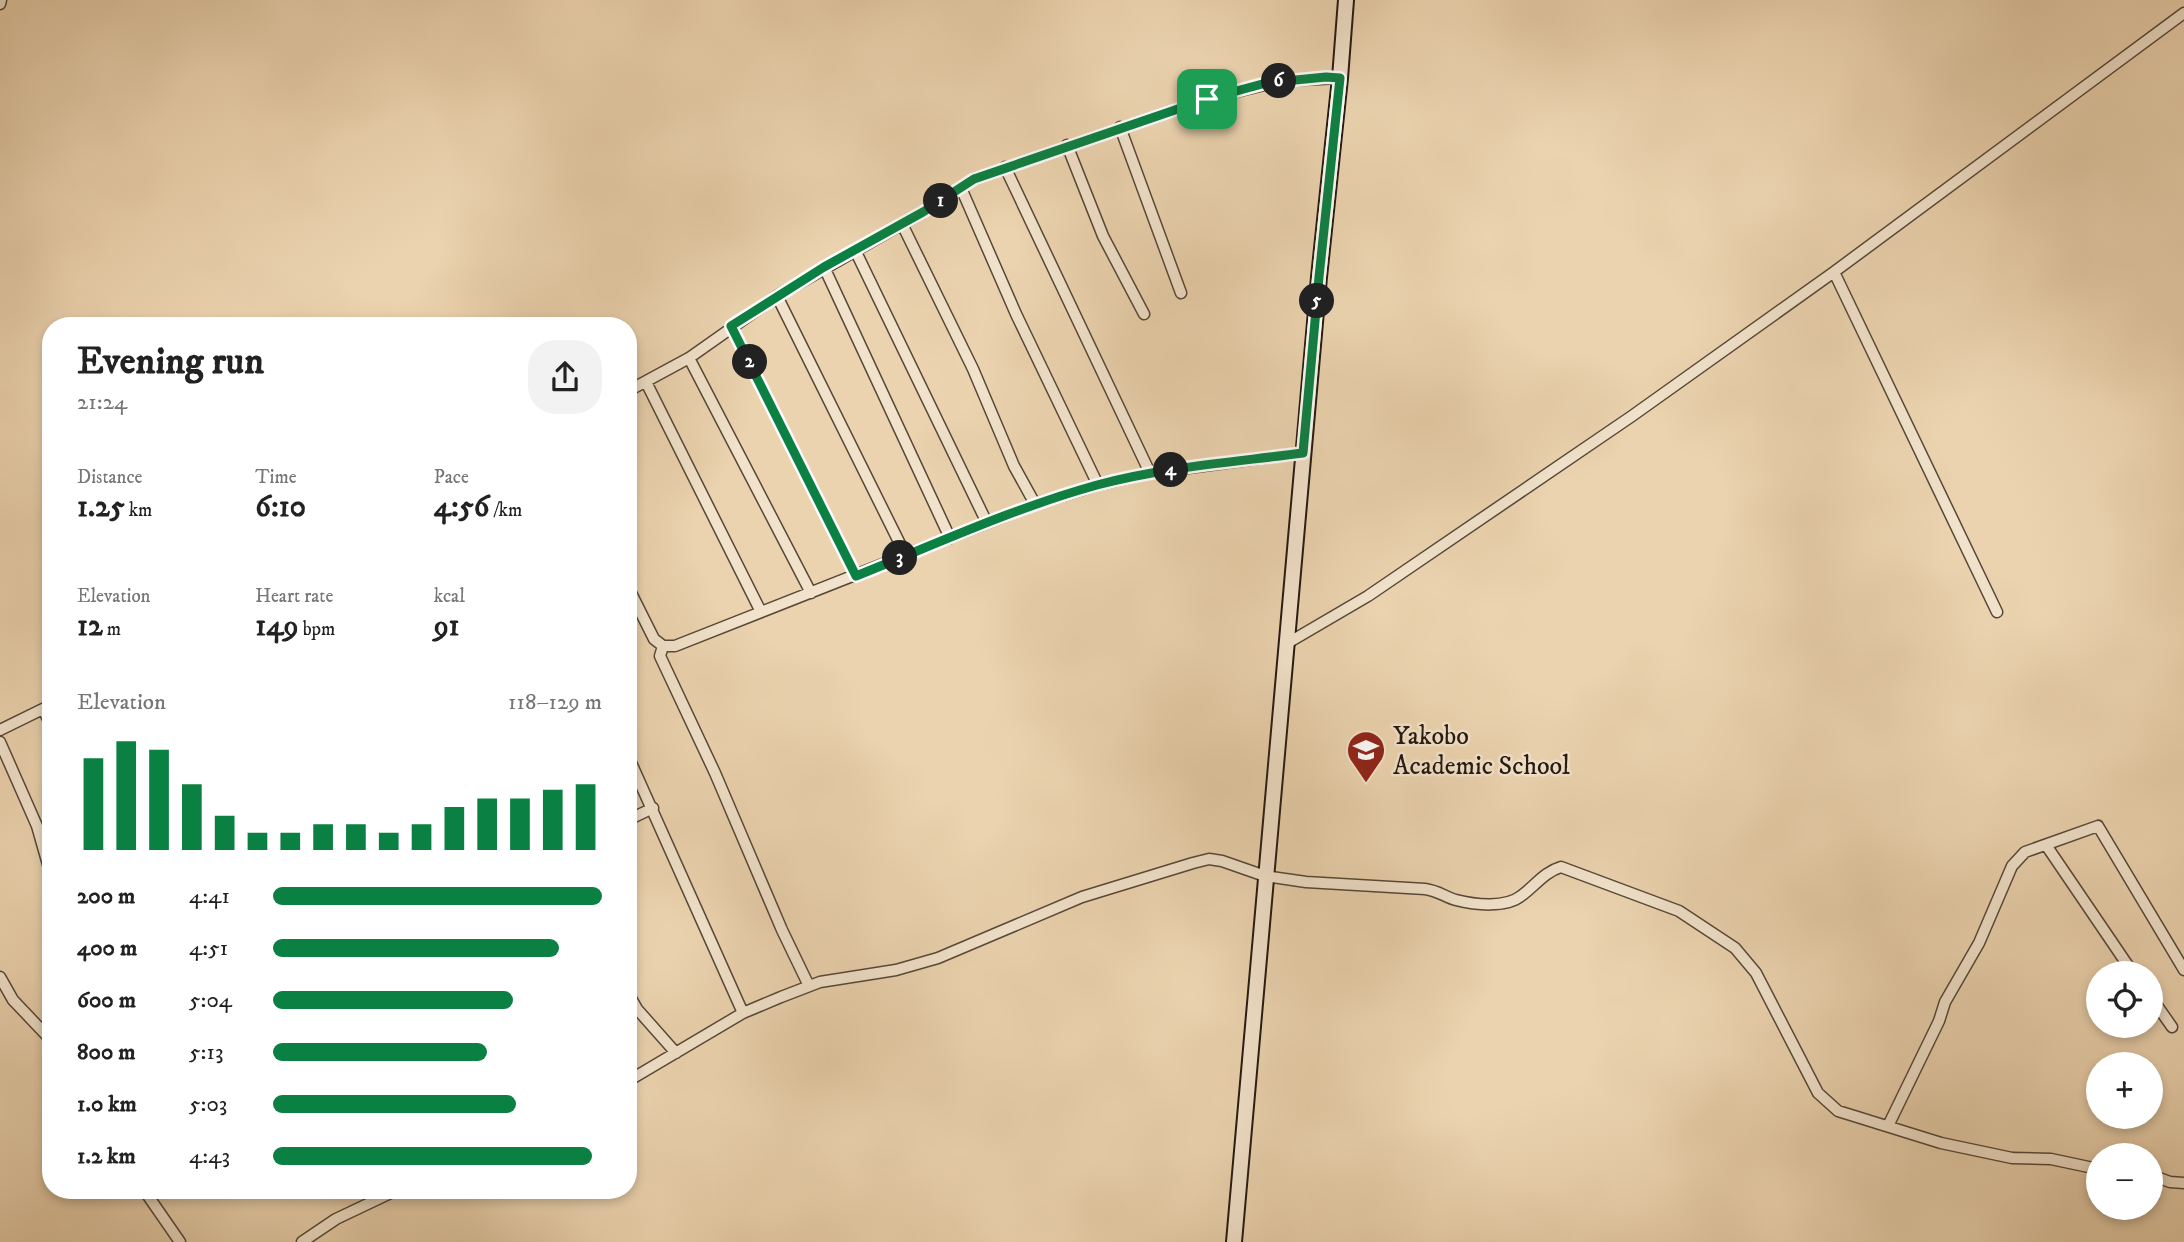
<!DOCTYPE html>
<html lang="en">
<head>
<meta charset="utf-8">
<style>
  body { margin:0; font-family:"IM FELL DW Pica",serif; background:#f2f2f2; color:#222; height:100vh; display:flex; flex-direction:column; font-size:26px; white-space:nowrap }
  * { box-sizing:border-box; margin:0 }
  p { font-size:23px; color:#767676 }
  .icon { flex:none; width:38px; height:38px; fill:none; stroke:currentColor; stroke-width:2; stroke-linecap:round; stroke-linejoin:round }
  .map { position:relative; flex:1; overflow:hidden }
  .drawer { position:absolute; left:42px; top:317px; width:595px; height:882px; display:flex; flex-direction:column; background:#fff; border-radius:28px; box-shadow:0 4px 10px #0003 }
  .drawer>* { flex:none }
  .controls { position:absolute; left:2086px; top:961px; display:grid; gap:14px }
  .controls a { display:grid; place-items:center; width:77px; height:77px; border-radius:50%; background:#fff; box-shadow:0 4px 10px #0003; font-size:35px }
  .pin { position:absolute; display:grid; place-items:center; width:60px; height:60px; color:#fff; margin:-30px; border-radius:14px; box-shadow:0 4px 10px #0006 }
  .km { position:absolute; width:35px; height:35px; margin:-18px; border-radius:50%; background:#222; color:#fff; font-size:19px; line-height:35px; text-align:center }
  .round { display:grid; place-items:center; flex:none; width:74px; height:74px; border-radius:28px; background:#f2f2f2 }
  .overview { display:flex; align-items:center; justify-content:space-between; height:119px; padding:0 35px }
  h1 { font-size:38px; font-weight:800; line-height:52px }
  .metrics { display:grid; grid-template-columns:repeat(3,1fr); gap:10px; height:119px; padding:7px 35px }
  .metrics div { display:grid; align-content:center }
  .metrics b { font-size:30px; font-weight:800 }
  .metrics small { font-size:19px; font-weight:400 }
  .metrics p { font-size:19px }
  .chart { height:196px; padding:14px 35px }
  .chart p { display:flex; justify-content:space-between }
  .chart svg { width:100%; height:126px; margin-top:7px; stroke:#0b8043; stroke-width:6 }
  ul { padding:0 35px; list-style:none; font-size:23px }
  li { display:grid; grid-template-columns:112px 84px 1fr; align-items:center; height:52px }
  li i { height:18px; border-radius:9px; background:#0b8043 }
  .map>svg:first-child { display:block }
  .lines { fill:none; stroke-linecap:round; stroke-linejoin:round }
  .street-casing { stroke:#554838; stroke-width:13 }
  .secondary-casing { stroke:#231910; stroke-width:18 }
  .street { stroke:#f2e2cb; stroke-width:10 }
  .secondary { stroke:#f2e2cb; stroke-width:14 }
  .route-casing { stroke:#fff; stroke-width:14 }
  .route { stroke:#0b8043; stroke-width:9 }
  .labels { text-anchor:middle; stroke-width:5; stroke-linejoin:round; paint-order:stroke }
  .poi-label { font-size:26px; fill:#231910; stroke:#f2e2cb; text-anchor:start }
</style>
</head>
<body>
<div class="map">
<svg width="2184" height="1242" viewBox="0 0 2184 1242">
  <rect width="100%" height="100%" fill="#ebd3af"/>
  <filter id="stains"><feTurbulence type="fractalNoise" baseFrequency=".00286" numOctaves="4"/><feColorMatrix values="0 0 0 0 .2 0 0 0 0 .09 0 0 0 0 .02 0 0 0 .5 -.17"/></filter>
  <radialGradient id="worn" r=".72"><stop offset=".6" stop-color="#630" stop-opacity="0"/><stop offset="1" stop-color="#630" stop-opacity=".3"/></radialGradient>
  <g class="lines">
    <defs>
      <path id="street" d="M 0,4 L 1,0
        M 1120,127 L 1181,293
        M 1067,145 L 1103,236 L 1144,314
        M 1005,167 L 1150,473
        M 961,188 L 1016,314 L 1098,485
        M 902,224 L 973,369 L 1014,466 L 1035,504
        M 855,250 L 987,523
        M 824,267 L 950,538
        M 1834,272 L 1997,612
        M 777,296 L 906,556
        M 731,326 L 856,576
        M 689,358 L 811,593
        M 646,382 L 761,612
        M 628,391 L 689,358 L 777,296 L 923,212 L 974,179 L 1207,99 L 1280,81 L 1340,78
        M 628,587 L 654,639 L 663,646 L 675,646 L 1035,504 L 1098,485 L 1150,473 L 1303,453
        M 1286,644 L 1368,596 L 1632,416 L 1834,272 L 2184,13
        M 663,646 L 660,656 L 715,773 L 782,930 L 809,986
        M 43,709 L 51,725
        M 0,730 L 51,705
        M 0,742 L 37,826 L 51,875
        M 628,756 L 743,1013
        M 628,820 L 653,808
        M 2046,845 L 2133,973
        M 0,977 L 13,1000 L 51,1040
        M 628,993 L 637,1009 L 676,1053
        M 2151,997 L 2172,1027
        M 628,1081 L 743,1013 L 781,997 L 820,982 L 896,970 L 938,958 L 1082,897 L 1193,863 L 1209,859 L 1222,861 L 1265,876 L 1306,882 L 1425,889 C 1439,891 1445,897 1456,900 C 1475,905 1506,908 1521,896 C 1535,886 1544,872 1561,867 L 1679,911 L 1735,948 L 1756,973 L 1818,1093 L 1838,1111 L 1941,1143 L 2012,1158 L 2051,1159 L 2098,1169
        M 1888,1126 L 1939,1021 L 1945,1002 L 1979,943 L 2012,866 L 2025,852 L 2098,826 L 2184,970
        M 2151,1175 L 2170,1182 L 2184,1183
        M 144,1190 L 180,1242
        M 302,1242 L 336,1219 L 397,1190"/>
      <path id="secondary" d="M 1234,1242 L 1319,277 L 1340,78 L 1346,0"/>
    </defs>
    <use href="#street" class="street-casing"/>
    <use href="#secondary" class="secondary-casing"/>
    <use href="#street" class="street"/>
    <use href="#secondary" class="secondary"/>
  </g>
  <g class="lines">
    <defs>
      <path id="route" d="M 1326,77 L 1340,78 L 1319,277 L 1303,453 C 1235,462 1164,467 1097,485 C 1014,508 936,544 856,576 L 731,326 L 824,267 L 923,212 L 974,179 L 1207,99 L 1266,83 Z"/>
    </defs>
    <use href="#route" class="route-casing"/>
    <use href="#route" class="route"/>
  </g>
  <defs>
    <symbol id="school-pin" viewBox="-11 -11 22 30"><path d="M0 17L-7.5 6A9.5 9.5 0 1 1 7.5 6Z" fill="#8f2418" stroke="#f2e2cb"/><path d="M0-5L7-2L0 1L-7-2ZM-4 1L0 2.5L4 1V4Q0 6-4 4Z" fill="#fff"/></symbol>
  </defs>
  <g fill-rule="evenodd">
    <use href="#school-pin" x="1344" y="728" width="44" height="60"/>
  </g>
  <g class="labels">
    <g class="poi-label">
      <text x="1393" y="744">Yakobo<tspan x="1393" dy="30">Academic School</tspan></text>
    </g>
  </g>
  <rect width="100%" height="100%" filter="url(#stains)"/>
  <rect width="100%" height="100%" fill="url(#worn)"/>
</svg>
<div class="controls">
<a><svg class="icon" aria-label="locate" viewBox="0 0 24 24"><circle cx="12" cy="12" r="6"/><path d="M12 2v4M12 18v4M2 12h4M18 12h4"/></svg></a>
<a>+</a>
<a>−</a>
</div>
<div class="pin" style="left:1207px;top:99px;background:#1e9e55"><svg class="icon" aria-label="arrive" viewBox="0 0 24 24"><path d="M6 21V4h12l-3 4 3 4H6"/></svg></div>
<b class="km" style="left:941px;top:201px">1</b>
<b class="km" style="left:750px;top:362px">2</b>
<b class="km" style="left:900px;top:558px">3</b>
<b class="km" style="left:1171px;top:470px">4</b>
<b class="km" style="left:1317px;top:301px">5</b>
<b class="km" style="left:1279px;top:81px">6</b>
<section class="drawer">
<div class="overview"><div><h1>Evening run</h1><p>21:24</p></div><a class="round"><svg class="icon" aria-label="share" viewBox="0 0 24 24"><path d="M12 15V3M7 8l5-5 5 5M5 13v7h14v-7"/></svg></a></div>
<div class="metrics">
<div><p>Distance</p><b>1.25<small> km</small></b></div>
<div><p>Time</p><b>6:10</b></div>
<div><p>Pace</p><b>4:56<small> /km</small></b></div>
</div>
<div class="metrics">
<div><p>Elevation</p><b>12<small> m</small></b></div>
<div><p>Heart rate</p><b>149<small> bpm</small></b></div>
<div><p>kcal</p><b>91</b></div>
</div>
<div class="chart"><p><span>Elevation</span>118–129 m</p>
<svg viewBox="0 0 160 44" preserveAspectRatio="none"><path d="M5 44V12M15 44V6M25 44V9M35 44V21M45 44V32M55 44V38M65 44V38M75 44V35M85 44V35M95 44V38M105 44V35M115 44V29M125 44V26M135 44V26M145 44V23M155 44V21"/></svg>
</div>
<ul>
<li><b>200 m</b>4:41<i style="width:100%"></i></li>
<li><b>400 m</b>4:51<i style="width:87%"></i></li>
<li><b>600 m</b>5:04<i style="width:73%"></i></li>
<li><b>800 m</b>5:13<i style="width:65%"></i></li>
<li><b>1.0 km</b>5:03<i style="width:74%"></i></li>
<li><b>1.2 km</b>4:43<i style="width:97%"></i></li>
</ul>
</section>
</div>
</body>
</html>
